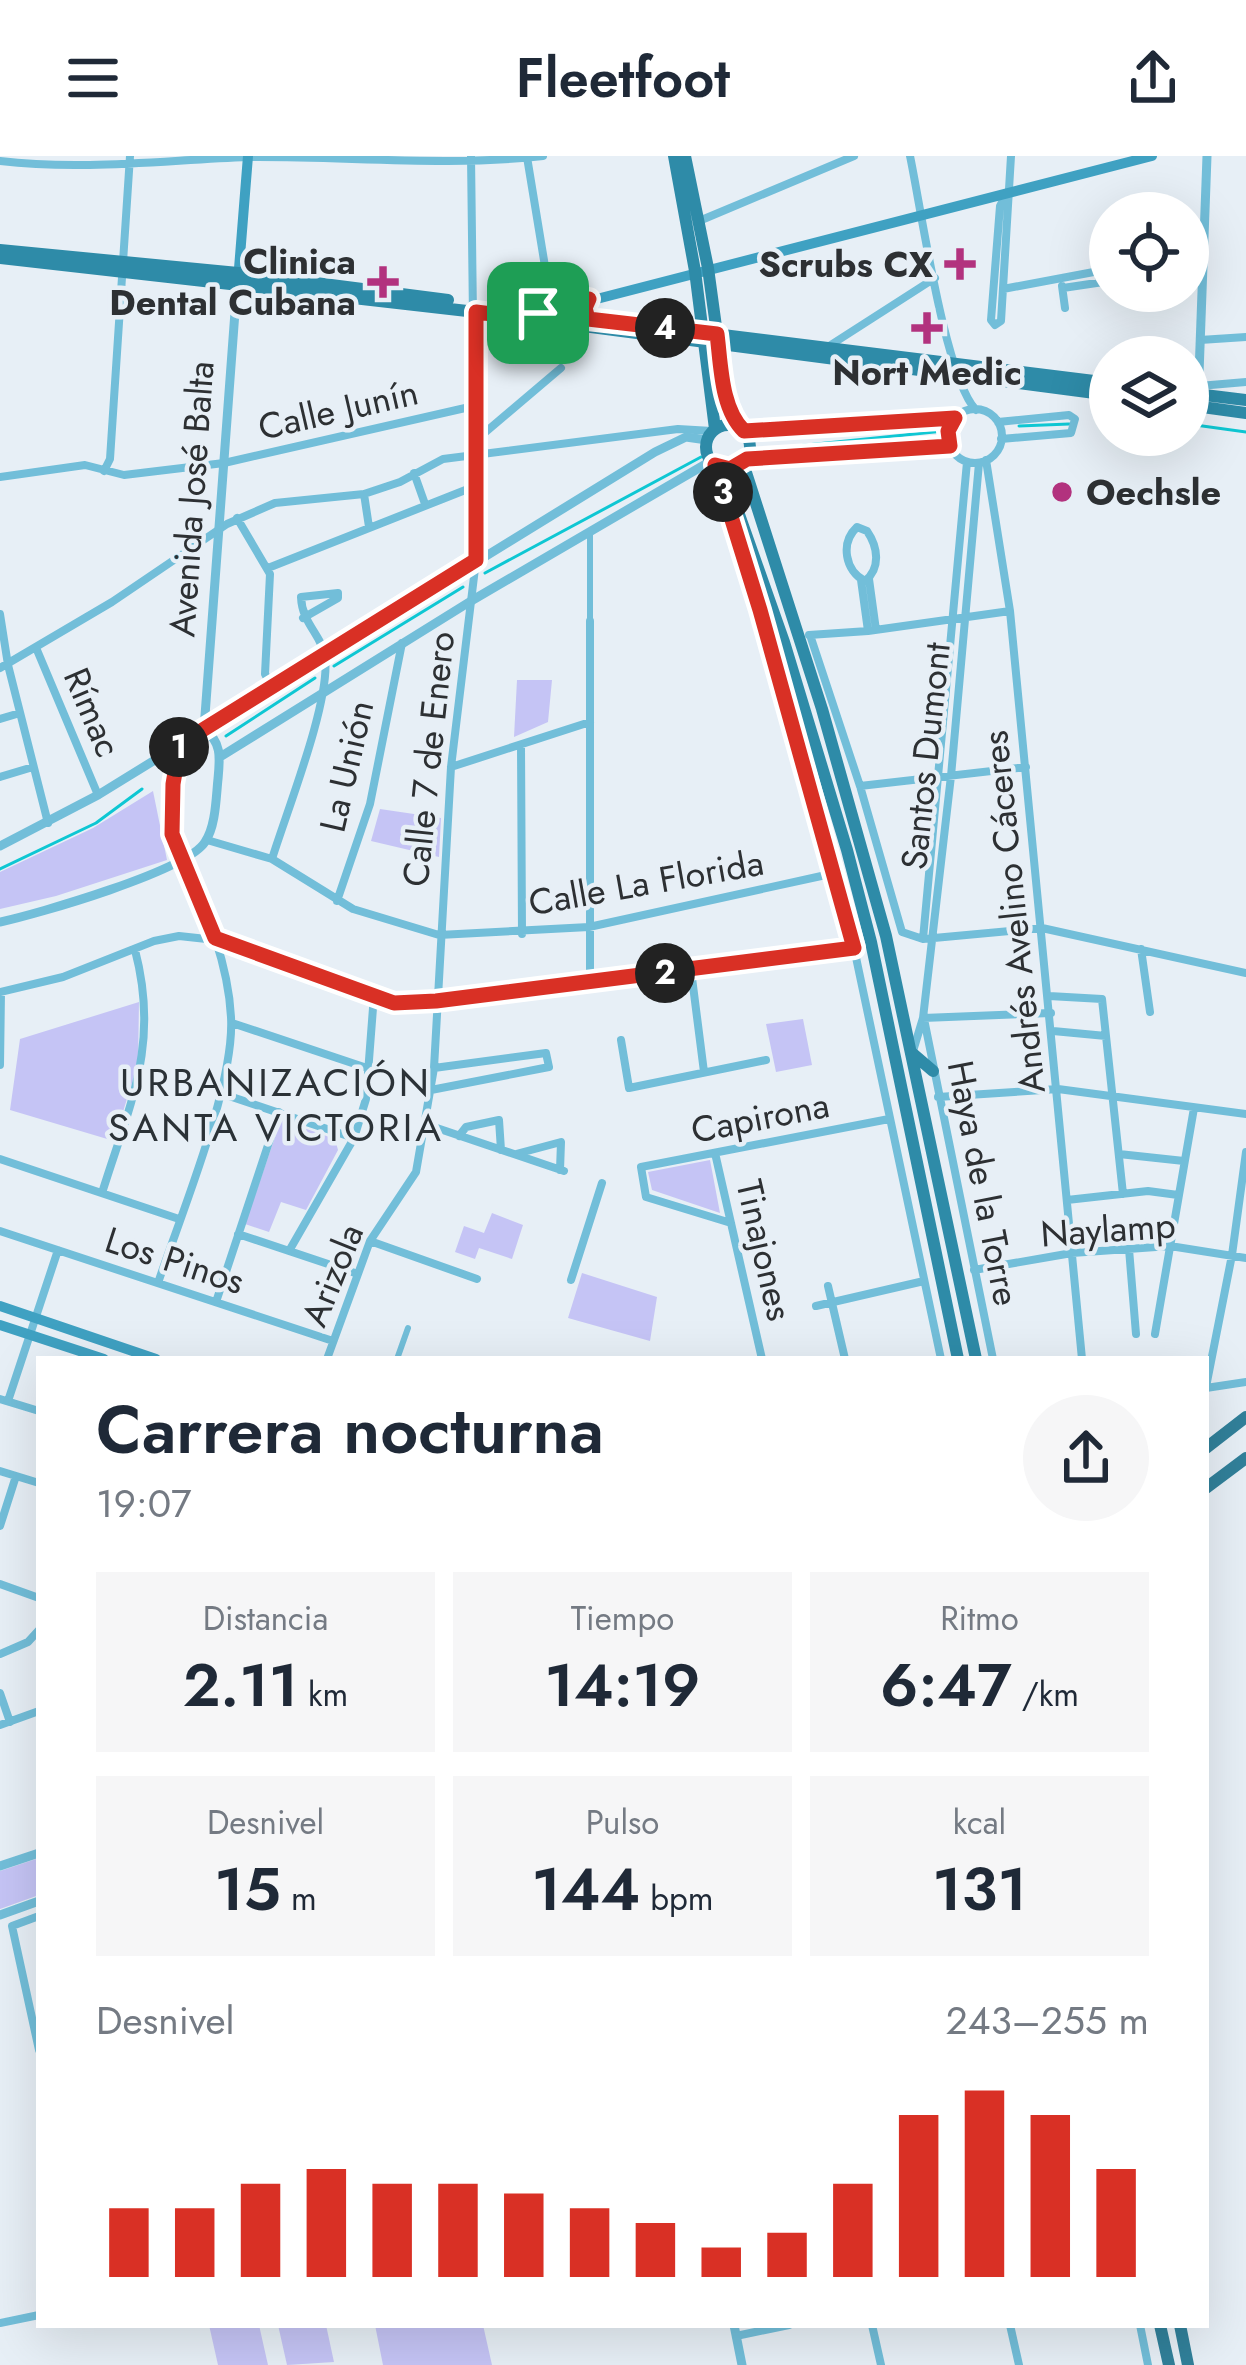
<!DOCTYPE html>
<html lang="es">
<head>
<meta charset="utf-8">
<style>
  body { margin:0; font-family:Jost,sans-serif; background:#f6f6f7; color:#1f2937; height:100vh; display:flex; flex-direction:column; font-size:45px; white-space:nowrap }
  * { box-sizing:border-box; margin:0 }
  p { font-size:39px; color:#747a83 }
  .icon { flex:none; width:66px; height:66px; fill:none; stroke:currentColor; stroke-width:2; stroke-linecap:round; stroke-linejoin:round }
  .map { position:relative; flex:1; overflow:hidden }
  .sheet { position:absolute; left:36px; top:1200px; width:1173px; height:972px; display:flex; flex-direction:column; background:#fff; border-radius:0px; box-shadow:0 12px 48px #0002 }
  .sheet>* { flex:none }
  .controls { position:absolute; left:1089px; top:36px; display:grid; gap:24px }
  .controls a { display:grid; place-items:center; width:120px; height:120px; border-radius:50%; background:#fff; box-shadow:0 12px 48px #0002; font-size:60px }
  .pin { position:absolute; display:grid; place-items:center; width:102px; height:102px; color:#fff; margin:-51px; border-radius:24px; box-shadow:0 6px 18px #0006 }
  .km { position:absolute; width:60px; height:60px; margin:-30px; border-radius:50%; background:#222; color:#fff; font-size:33px; line-height:60px; text-align:center }
  .round { display:grid; place-items:center; flex:none; width:126px; height:126px; border-radius:63px; background:#f6f6f7 }
  .headline { display:flex; align-items:center; justify-content:space-between; height:204px; padding:0 60px }
  h1 { font-size:66px; font-weight:600; line-height:90px }
  .figures { display:grid; grid-template-columns:repeat(3,1fr); gap:18px; height:204px; padding:12px 60px }
  .figures div { display:grid; align-content:center; border-radius:0px; background:#f6f6f7; text-align:center }
  .figures b { font-size:60px; font-weight:600 }
  .figures small { font-size:33px; font-weight:400 }
  .figures p { font-size:33px }
  .chart { height:336px; padding:24px 60px }
  .chart p { display:flex; justify-content:space-between }
  .chart svg { width:100%; height:216px; margin-top:12px; stroke:#d93025; stroke-width:6 }
  header { display:flex; justify-content:space-between; align-items:center; height:156px; padding:0 60px; background:#fff; font-size:54px; font-weight:600 }
  .map>svg:first-child { display:block }
  .green { fill:#c5c4f5 }
  .lines { fill:none; stroke-linecap:round; stroke-linejoin:round }
  .stream { stroke:#0ec7d3; stroke-width:3 }
  .pedestrian { stroke:#72bed9; stroke-width:6 }
  .minor { stroke:#72bed9; stroke-width:8 }
  .tertiary { stroke:#72bed9; stroke-width:9 }
  .secondary { stroke:#3fa1c2; stroke-width:10 }
  .primary { stroke:#2e8ba8; stroke-width:12 }
  .trunk { stroke:#31809a; stroke-width:12 }
  .route-casing { stroke:#fff; stroke-width:24 }
  .route { stroke:#d93025; stroke-width:15 }
  .poi-dot { fill:#b2327e; stroke:#e7eff6; stroke-width:4.5 }
  .labels { text-anchor:middle; stroke-width:9; stroke-linejoin:round; paint-order:stroke }
  .poi-label { font-size:36px; font-weight:bold; fill:#2d3033; stroke:#e7eff6; text-anchor:end }
  .street-label { font-size:36px; fill:#2d3033; stroke:#e7eff6 }
  .neighbourhood-label { font-size:39px; letter-spacing:3px; fill:#2b3237; stroke:#e7eff6 }
</style>
</head>
<body>
<header><svg class="icon" aria-label="menu" viewBox="0 0 24 24"><path d="M4 6h16M4 12h16M4 18h16"/></svg>Fleetfoot<svg class="icon" aria-label="share" viewBox="0 0 24 24"><path d="M12 15V3M7 8l5-5 5 5M5 13v7h14v-7"/></svg></header>
<div class="map">
<svg width="1246" height="2209" viewBox="0 0 1246 2209">
  <rect width="100%" height="100%" fill="#e7eff6"/>
  <path class="green" d="M 517,524 L 552,524 L 548,566 L 514,581 Z
    M 153,635 L 167,704 L 56,740 L 0,753 L 0,716 L 93,672 Z
    M 380,653 L 441,662 L 439,701 L 371,685 Z
    M 139,846 L 138,907 L 114,985 L 10,954 L 20,883 Z
    M 803,863 L 812,909 L 776,916 L 766,868 Z
    M 281,964 L 335,983 L 338,994 L 306,1054 L 281,1046 L 269,1076 L 245,1068 Z
    M 710,1004 L 720,1057 L 652,1034 L 648,1016 Z
    M 492,1057 L 523,1069 L 512,1103 L 479,1092 L 475,1103 L 455,1096 L 464,1070 L 484,1077 Z
    M 582,1117 L 657,1141 L 650,1185 L 568,1162 Z
    M 39,1702 L 39,1739 L 0,1753 L 0,1715 Z
    M 209,2169 L 259,2169 L 268,2209 L 218,2209 Z
    M 278,2169 L 326,2169 L 334,2206 L 287,2209 Z
    M 375,2169 L 483,2169 L 492,2209 L 383,2209 Z"/>
  <g class="lines">
    <path class="stream" d="M 1188,268 L 1246,276
      M 1019,270 L 1069,268
      M 777,292 L 944,275
      M 485,417 L 701,301
      M 334,510 L 463,431
      M 226,580 L 315,522
      M 0,713 L 96,667 L 142,633"/>
    <path class="pedestrian" d="M 590,465 L 590,375
      M 397,1203 L 408,1172"/>
    <path class="minor" d="M 910,0 C 921,52 945,222 976,254
      M 527,1 L 552,153
      M 0,5 C 83,15 165,4 248,1 C 346,0 446,11 543,0
      M 699,65 L 854,0
      M 1094,87 L 1100,126
      M 1062,130 L 1065,152
      M 1063,132 L 1110,125
      M 1003,133 L 1099,115
      M 995,169 L 1001,165 L 1011,0
      M 995,169 L 991,164 L 1000,50 L 1006,38
      M 1200,184 L 1246,181
      M 826,192 L 935,122
      M 1199,230 L 1246,226
      M948 280a27 27 0 1 1 54 0a27 27 0 1 1-54 0Z
      M 998,266 L 1069,259 L 1075,263 L 1071,277 L 1001,283
      M 744,276 L 955,262
      M 475,285 L 561,212
      M 747,303 L 950,290
      M 986,304 L 1010,455 L 1082,1203
      M 715,309 L 760,454 L 854,792 L 941,1203
      M 104,315 L 110,303 L 130,0
      M 414,317 L 425,348
      M 0,321 L 85,309 L 124,319 L 224,307 L 474,250
      M 364,338 L 369,371
      M 237,362 L 270,418 L 265,518 L 272,531
      M 857,371 L 867,375 C 878,391 881,412 865,425 C 845,415 840,387 857,371 Z
      M 268,412 L 473,331
      M 869,423 L 876,474
      M 861,424 L 868,475
      M 0,458 L 8,509 L 48,667
      M 303,462 L 338,442 L 338,437
      M 590,465 L 590,825
      M 809,479 L 868,475 L 1010,455
      M 810,479 L 860,630 L 902,776 L 923,783 L 1042,772 L 1246,817
      M 37,494 L 98,639
      M 0,512 L 112,446 L 227,368 L 275,347 L 364,338 L 400,326 L 443,303 L 678,273 L 712,275
      M 0,563 L 20,557
      M 521,589 L 522,778
      M 451,611 L 590,566
      M 0,621 L 33,611
      M 860,630 L 1026,611
      M 207,684 L 272,703 L 353,753 L 439,779 L 589,771 L 835,717
      M 272,703 C 286,657 331,545 325,501 C 322,479 302,468 301,441 L 338,437
      M 337,745 L 370,648 L 402,487
      M 923,783 L 967,306
      M 1141,793 L 1150,856
      M 691,814 L 704,916
      M 0,836 L 63,821 L 154,785 L 179,780 L 234,786 L 394,847 L 436,846 L 854,792
      M 1049,840 L 1102,843 L 1123,1038
      M 923,862 L 1051,857
      M 924,863 L 993,1203
      M 232,867 L 367,912
      M 1053,875 L 1106,880
      M 621,884 L 629,932 L 766,904
      M 913,895 L 923,862 L 951,620 L 979,307
      M 0,909 L 1,836
      M 431,934 L 549,911 L 546,897 L 434,912
      M 220,937 L 354,982
      M 938,941 L 1058,933 L 1246,958
      M 425,968 L 564,1015
      M 459,980 L 466,971 L 499,964 L 501,994
      M 715,997 L 762,1203
      M 516,998 L 561,986 L 560,1014
      M 1119,998 L 1184,1005
      M 0,1003 L 179,1063
      M 102,1037 C 130,947 160,889 135,794
      M 1067,1044 L 1148,1035 L 1178,1039
      M 731,1067 L 646,1041 L 641,1011 L 889,963
      M 0,1075 L 333,1185
      M 238,1078 L 355,1117
      M 370,1085 L 477,1123
      M 1129,1093 L 1136,1178
      M 289,1095 L 354,982 L 366,943 L 374,839
      M 974,1114 L 1072,1097 L 1170,1090 L 1246,1102
      M 571,1124 L 602,1027
      M 158,1127 C 181,1058 235,929 231,861 C 228,804 205,753 183,702
      M 828,1130 L 845,1203
      M 216,1146 L 279,956
      M 816,1150 L 924,1125
      M 1155,1178 L 1194,952
      M 327,1203 L 370,1085 L 416,1016 L 434,912 L 451,611 L 476,404 L 471,0
      M 1206,1231 L 1232,1099 L 1246,996
      M 1206,1232 L 1246,1226
      M 0,1243 L 39,1255
      M 8,1245 L 58,1094
      M 0,1315 L 39,1327
      M 0,1370 L 16,1320
      M 0,1428 L 39,1442
      M 0,1498 L 28,1486 L 39,1474
      M 0,1537 L 10,1566
      M 0,1569 L 39,1555
      M 39,1760 L 12,1770 L 39,1894
      M 0,2167 L 39,2159
      M 872,2169 L 881,2209
      M 1010,2169 L 1019,2209
      M 1140,2169 L 1148,2209
      M 736,2180 L 789,2169"/>
    <path class="tertiary" d="M 1198,245 L 1207,0
      M 180,588 C 172,625 162,669 183,702
      M 220,601 L 471,445 L 711,305
      M 0,690 L 98,639 L 655,296 L 686,281 L 707,284
      M 0,766 C 37,758 187,715 205,686 C 216,670 216,641 218,623 C 220,602 222,586 204,573 L 237,129
      M 0,1710 L 39,1697
      M 0,1759 L 39,1745
      M 734,2169 L 742,2209"/>
    <path class="secondary" d="M 238,125 L 248,0
      M 523,162 L 1152,0
      M 0,1150 L 156,1203
      M 0,1169 L 104,1203"/>
    <path class="primary" d="M 674,0 L 695,115 L 715,273
      M 685,0 L 708,112 L 724,229 L 738,271
      M 0,94 L 238,117 L 448,144
      M 0,102 L 476,156 L 1110,239
      M 569,160 L 1110,227
      M 588,163 L 585,153 L 589,143
      M 1188,237 L 1246,244
      M 1188,249 L 1246,257
      M706 291a22 22 0 1 1 44 0a22 22 0 1 1-44 0Z
      M 743,307 L 822,553 L 886,780 L 976,1203
      M 723,313 L 784,486 L 847,694 L 871,786 L 958,1203
      M 912,897 L 933,915"/>
    <path class="trunk" d="M 1206,1292 L 1246,1261
      M 1206,1332 L 1246,1302
      M 1160,2169 L 1169,2209
      M 1180,2169 L 1188,2209"/>
  </g>
  <g class="lines">
    <defs>
      <path id="route" d="M 589,143 L 585,152 L 588,163 L 717,178 C 721,209 721,253 744,275 L 955,262 L 948,275 L 950,290 L 747,303 L 730,313 L 715,309 L 760,454 L 854,792 L 436,845 L 394,847 L 215,782 L 172,678 L 173,628 L 180,588 L 476,404 L 476,156 L 524,162 Z"/>
    </defs>
    <use href="#route" class="route-casing"/>
    <use href="#route" class="route"/>
  </g>
  <g class="poi-dot">
    <path d="M954 90h12v12h12v12h-12v12h-12v-12h-12v-12h12z"/>
    <path d="M377 108h12v12h12v12h-12v12h-12v-12h-12v-12h12z"/>
    <path d="M921 154h12v12h12v12h-12v12h-12v-12h-12v-12h12z"/>
    <circle cx="1062" cy="336" r="12"/>
  </g>
  <g class="labels">
    <g class="poi-label">
      <text x="356" y="118">Clinica<tspan x="356" dy="41">Dental Cubana</tspan></text>
      <text x="933" y="121">Scrubs CX</text>
      <text x="927" y="229" text-anchor="middle">Nort Medic</text>
      <text x="1086" y="349" text-anchor="start">Oechsle</text>
    </g>
    <g class="street-label">
      <text transform="translate(338 253) rotate(-13)" y="13">Calle Junín</text>
      <text transform="translate(191 343) rotate(-86)" y="13">Avenida José Balta</text>
      <text transform="translate(93 556) rotate(67)" y="13">Rímac</text>
      <text transform="translate(925 600) rotate(-84)" y="13">Santos Dumont</text>
      <text transform="translate(428 603) rotate(-84)" y="13">Calle 7 de Enero</text>
      <text transform="translate(346 610) rotate(-77)" y="13">La Unión</text>
      <text transform="translate(646 726) rotate(-10)" y="13">Calle La Florida</text>
      <text transform="translate(1013 756) rotate(-96)" y="13">Andrés Avelino Cáceres</text>
      <text transform="translate(760 961) rotate(-11)" y="13">Capirona</text>
      <text transform="translate(984 1027) rotate(79)" y="13">Haya de la Torre</text>
      <text transform="translate(1108 1073) rotate(-4)" y="13">Naylamp</text>
      <text transform="translate(765 1094) rotate(77)" y="13">Tinajones</text>
      <text transform="translate(175 1104) rotate(18)" y="13">Los Pinos</text>
      <text transform="translate(332 1119) rotate(-68)" y="13">Arizola</text>
    </g>
    <g class="neighbourhood-label">
      <text x="276" y="940">URBANIZACIÓN<tspan x="276" dy="45">SANTA VICTORIA</tspan></text>
    </g>
  </g>
</svg>
<div class="controls">
<a><svg class="icon" aria-label="locate" viewBox="0 0 24 24"><circle cx="12" cy="12" r="6"/><path d="M12 2v4M12 18v4M2 12h4M18 12h4"/></svg></a>
<a><svg class="icon" aria-label="layers" viewBox="0 0 24 24"><path d="M12 4l9 5-9 5-9-5zM3 14l9 5 9-5"/></svg></a>
</div>
<div class="pin" style="left:538px;top:157px;background:#1e9e55"><svg class="icon" aria-label="arrive" viewBox="0 0 24 24"><path d="M6 21V4h12l-3 4 3 4H6"/></svg></div>
<b class="km" style="left:179px;top:591px">1</b>
<b class="km" style="left:665px;top:817px">2</b>
<b class="km" style="left:723px;top:336px">3</b>
<b class="km" style="left:665px;top:172px">4</b>
<section class="sheet">
<div class="headline"><div><h1>Carrera nocturna</h1><p>19:07</p></div><a class="round"><svg class="icon" aria-label="share" viewBox="0 0 24 24"><path d="M12 15V3M7 8l5-5 5 5M5 13v7h14v-7"/></svg></a></div>
<div class="figures">
<div><p>Distancia</p><b>2.11<small> km</small></b></div>
<div><p>Tiempo</p><b>14:19</b></div>
<div><p>Ritmo</p><b>6:47<small> /km</small></b></div>
</div>
<div class="figures">
<div><p>Desnivel</p><b>15<small> m</small></b></div>
<div><p>Pulso</p><b>144<small> bpm</small></b></div>
<div><p>kcal</p><b>131</b></div>
</div>
<div class="chart"><p><span>Desnivel</span>243–255 m</p>
<svg viewBox="0 0 160 44" preserveAspectRatio="none"><path d="M5 44V30M15 44V30M25 44V25M35 44V22M45 44V25M55 44V25M65 44V27M75 44V30M85 44V33M95 44V38M105 44V35M115 44V25M125 44V11M135 44V6M145 44V11M155 44V22"/></svg>
</div>
</section>
</div>
</body>
</html>
